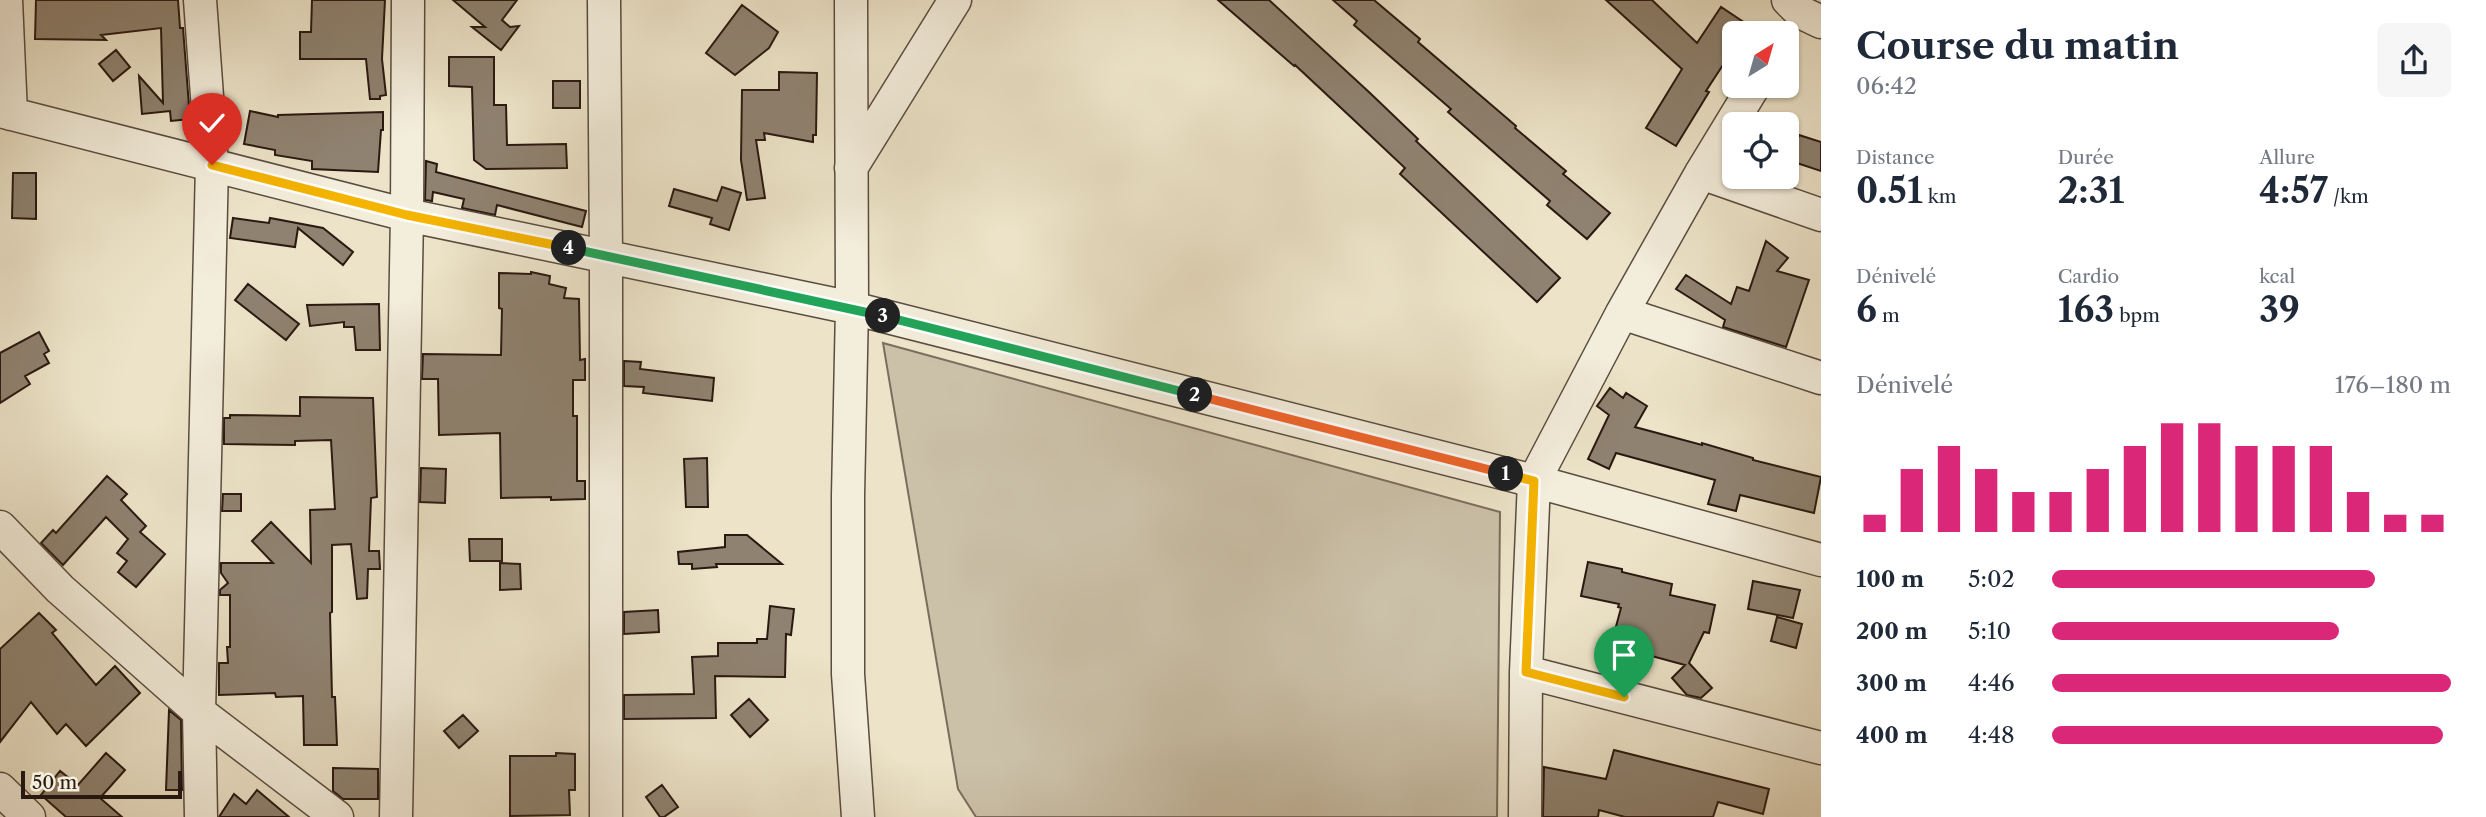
<!DOCTYPE html>
<html lang="fr">
<head>
<meta charset="utf-8">
<style>
  body { margin:0; font-family:"Libre Caslon Text",serif; background:#f6f6f7; color:#1f2937; height:100vh; display:flex; flex-direction:column; font-size:26px; white-space:nowrap }
  * { box-sizing:border-box; margin:0 }
  p { font-size:23px; color:#747a83 }
  .icon { flex:none; width:38px; height:38px; fill:none; stroke:currentColor; stroke-width:2; stroke-linecap:round; stroke-linejoin:round }
  .map { position:relative; flex:1; overflow:hidden }
  .details { display:flex; flex-direction:column; background:#fff; width:665px }
  .details>* { flex:none }
  .needle { width:46px; rotate:37deg }
  .controls { position:absolute; left:1722px; top:21px; display:grid; gap:14px }
  .controls a { display:grid; place-items:center; width:77px; height:77px; border-radius:10px; background:#fff; box-shadow:0 2px 5px #0004; font-size:35px }
  .scale { position:absolute; left:21px; bottom:18px; width:161px; box-sizing:border-box; padding-left:7px; border:4px solid #2a1911; border-top:0; font-size:19px; line-height:24px; white-space:nowrap; color:#2a1911; -webkit-text-stroke:5px #f3eddb; paint-order:stroke }
  .pin { position:absolute; display:grid; place-items:center; width:60px; height:60px; color:#fff; margin:-72px -30px; border-radius:50% 50% 50% 0; rotate:-45deg; box-shadow:0 0 7px #0007 }
  .pin .icon { rotate:45deg }
  .km { position:absolute; width:35px; height:35px; margin:-18px; border-radius:50%; background:#222; color:#fff; font-size:19px; line-height:35px; text-align:center }
  .round { display:grid; place-items:center; flex:none; width:74px; height:74px; border-radius:10px; background:#f6f6f7 }
  .head { display:flex; align-items:center; justify-content:space-between; height:119px; padding:0 35px }
  h1 { font-size:38px; font-weight:700; line-height:52px }
  .stats { display:grid; grid-template-columns:repeat(3,1fr); gap:10px; height:119px; padding:7px 35px }
  .stats div { display:grid; align-content:center }
  .stats b { font-size:35px; font-weight:700 }
  .stats small { font-size:19px; font-weight:400 }
  .stats p { font-size:19px }
  .chart { height:196px; padding:14px 35px }
  .chart p { display:flex; justify-content:space-between }
  .chart svg { width:100%; height:126px; margin-top:7px; stroke:#db2777; stroke-width:6 }
  ul { padding:0 35px; list-style:none; font-size:23px }
  li { display:grid; grid-template-columns:112px 84px 1fr; align-items:center; height:52px }
  li i { height:18px; border-radius:9px; background:#db2777 }
  main { display:flex; flex:1; min-height:0 }
  .map>svg:first-child { display:block }
  .green { fill:#cbc1a9; stroke:#7a6d5d; stroke-width:2 }
  .building { fill:#8f8270; stroke:#2a1911; stroke-width:2 }
  .lines { fill:none; stroke-linecap:round; stroke-linejoin:round }
  .minor-casing { stroke:#5a4c3f; stroke-width:35 }
  .minor { stroke:#f3eddb; stroke-width:32 }
  .split-1-casing { stroke:#fff; stroke-width:14 }
  .split-2-casing { stroke:#fff; stroke-width:14 }
  .split-3-casing { stroke:#fff; stroke-width:14 }
  .split-4-casing { stroke:#fff; stroke-width:14 }
  .split-5-casing { stroke:#fff; stroke-width:14 }
  .split-1 { stroke:#f5b400; stroke-width:9 }
  .split-2 { stroke:#f0652b; stroke-width:9 }
  .split-3 { stroke:#22a559; stroke-width:9 }
  .split-4 { stroke:#22a559; stroke-width:9 }
  .split-5 { stroke:#f5b400; stroke-width:9 }
</style>
</head>
<body>
<main>
<div class="map">
<svg width="1821" height="817" viewBox="0 0 1821 817">
  <rect width="100%" height="100%" fill="#ece3c8"/>
  <filter id="stains"><feTurbulence type="fractalNoise" baseFrequency=".00286" numOctaves="4"/><feColorMatrix values="0 0 0 0 .2 0 0 0 0 .09 0 0 0 0 .02 0 0 0 .5 -.17"/></filter>
  <radialGradient id="worn" r=".72"><stop offset=".6" stop-color="#630" stop-opacity="0"/><stop offset="1" stop-color="#630" stop-opacity=".3"/></radialGradient>
  <path class="green" d="M 883,343 L 1500,512 L 1497,817 L 976,817 L 958,789 Z"/>
  <path class="building" d="M 36,0 L 178,0 L 180,28 L 183,28 L 190,119 L 171,121 L 170,111 L 142,114 L 139,76 L 163,103 L 161,28 L 101,35 L 106,40 L 35,39 Z
    M 312,0 L 385,0 L 382,59 L 386,95 L 380,96 L 380,99 L 370,99 L 366,59 L 300,59 L 300,32 L 311,32 Z
    M 453,0 L 517,0 L 502,20 L 510,27 L 519,26 L 501,50 L 472,27 L 485,27 Z
    M 1218,0 L 1269,0 L 1370,93 L 1418,139 L 1416,141 L 1560,278 L 1537,302 L 1400,174 L 1405,168 L 1355,121 L 1295,65 L 1294,66 Z
    M 1333,0 L 1374,0 L 1420,39 L 1418,42 L 1516,126 L 1515,128 L 1566,171 L 1563,174 L 1610,213 L 1587,239 L 1547,205 L 1550,201 L 1448,112 L 1451,109 L 1354,25 L 1357,21 Z
    M 1606,0 L 1652,0 L 1697,43 L 1721,7 L 1760,33 L 1734,33 L 1734,48 L 1706,91 L 1709,92 L 1676,146 L 1646,128 L 1682,69 Z
    M 742,5 L 778,32 L 769,48 L 735,75 L 706,53 Z
    M 116,50 L 130,67 L 113,81 L 99,64 Z
    M 449,57 L 494,57 L 494,105 L 506,105 L 507,145 L 566,144 L 567,168 L 486,169 L 474,160 L 472,87 L 449,86 Z
    M 779,72 L 817,73 L 816,135 L 813,135 L 813,142 L 764,133 L 765,140 L 756,140 L 765,198 L 747,200 L 741,160 L 742,90 L 779,90 Z
    M 553,81 L 580,81 L 580,108 L 553,108 Z
    M 250,111 L 278,117 L 278,115 L 383,112 L 383,130 L 381,130 L 378,172 L 312,169 L 312,161 L 275,155 L 275,150 L 244,144 Z
    M 1799,135 L 1821,142 L 1821,171 L 1791,161 Z
    M 426,161 L 437,164 L 436,172 L 586,211 L 582,227 L 497,205 L 495,215 L 462,208 L 464,199 L 433,192 L 432,201 L 425,200 Z
    M 13,173 L 36,173 L 36,219 L 12,218 Z
    M 722,187 L 741,193 L 729,230 L 710,224 L 712,218 L 669,206 L 674,189 L 717,201 Z
    M 233,218 L 269,223 L 270,218 L 323,228 L 353,252 L 343,265 L 298,228 L 295,247 L 230,238 Z
    M 1766,241 L 1788,258 L 1777,271 L 1809,280 L 1786,347 L 1723,327 L 1725,320 L 1676,289 L 1686,275 L 1731,304 L 1737,287 L 1749,291 Z
    M 531,272 L 550,276 L 549,284 L 566,288 L 564,298 L 579,299 L 580,360 L 585,359 L 585,380 L 573,380 L 573,416 L 577,416 L 577,481 L 585,481 L 585,499 L 551,500 L 551,497 L 501,498 L 500,433 L 439,435 L 438,379 L 422,379 L 423,354 L 501,355 L 502,309 L 499,308 L 499,273 L 531,274 Z
    M 248,284 L 299,324 L 286,340 L 235,300 Z
    M 379,304 L 380,350 L 356,350 L 354,327 L 344,327 L 344,322 L 310,326 L 307,305 Z
    M 39,332 L 49,351 L 44,354 L 49,363 L 25,376 L 30,384 L 0,403 L 0,353 Z
    M 624,361 L 641,362 L 640,369 L 714,378 L 712,401 L 643,393 L 644,387 L 624,386 Z
    M 1610,388 L 1623,398 L 1626,393 L 1647,406 L 1635,427 L 1702,445 L 1702,443 L 1753,458 L 1753,460 L 1821,477 L 1814,513 L 1740,495 L 1736,511 L 1708,504 L 1715,480 L 1616,453 L 1609,469 L 1588,459 L 1609,415 L 1597,406 Z
    M 300,397 L 373,398 L 377,497 L 371,498 L 369,551 L 379,551 L 380,569 L 368,569 L 367,598 L 357,599 L 351,544 L 332,545 L 332,612 L 330,613 L 332,697 L 335,697 L 337,745 L 304,745 L 303,696 L 276,697 L 275,693 L 219,695 L 219,663 L 228,663 L 227,647 L 230,647 L 230,595 L 220,595 L 220,590 L 228,583 L 221,573 L 221,563 L 273,563 L 252,541 L 271,522 L 311,563 L 310,510 L 335,509 L 331,440 L 295,441 L 295,445 L 224,444 L 224,418 L 230,418 L 230,415 L 300,416 Z
    M 707,458 L 708,507 L 686,507 L 684,459 Z
    M 421,468 L 446,469 L 445,503 L 420,502 Z
    M 107,476 L 127,494 L 121,500 L 146,526 L 140,532 L 165,554 L 136,587 L 118,572 L 127,561 L 117,553 L 128,539 L 106,517 L 63,565 L 41,543 L 53,530 L 56,533 Z
    M 223,494 L 241,494 L 241,511 L 222,511 Z
    M 725,535 L 747,535 L 782,564 L 716,564 L 717,567 L 692,569 L 692,564 L 679,564 L 678,552 L 725,547 Z
    M 469,539 L 502,539 L 502,561 L 470,561 Z
    M 1588,562 L 1622,569 L 1622,572 L 1672,584 L 1670,595 L 1715,605 L 1709,633 L 1704,632 L 1689,663 L 1712,688 L 1701,698 L 1687,695 L 1672,678 L 1685,665 L 1611,645 L 1621,608 L 1618,607 L 1619,604 L 1581,596 Z
    M 500,563 L 520,564 L 521,589 L 500,590 Z
    M 1753,581 L 1800,590 L 1793,618 L 1748,609 Z
    M 770,606 L 794,609 L 791,635 L 786,634 L 785,677 L 715,676 L 716,718 L 624,719 L 624,695 L 694,694 L 692,657 L 718,656 L 718,643 L 757,643 L 757,639 L 767,639 Z
    M 658,610 L 659,632 L 624,634 L 624,612 Z
    M 39,613 L 56,630 L 52,633 L 96,685 L 115,666 L 140,693 L 86,746 L 66,724 L 57,734 L 31,702 L 0,742 L 0,649 Z
    M 1777,617 L 1802,624 L 1796,648 L 1771,641 Z
    M 749,699 L 768,720 L 750,737 L 731,715 Z
    M 169,710 L 181,720 L 182,790 L 166,790 Z
    M 463,715 L 478,731 L 459,748 L 444,731 Z
    M 1614,750 L 1769,789 L 1763,814 L 1718,802 L 1713,817 L 1625,817 L 1599,810 L 1598,817 L 1543,817 L 1544,767 L 1606,779 Z
    M 106,753 L 125,770 L 100,798 L 122,817 L 66,817 L 41,795 L 60,771 L 78,785 Z
    M 556,753 L 575,754 L 575,790 L 569,790 L 570,815 L 510,816 L 510,756 L 556,756 Z
    M 333,768 L 378,769 L 378,799 L 343,799 L 333,791 Z
    M 662,785 L 678,807 L 664,817 L 660,817 L 646,797 Z
    M 257,790 L 289,817 L 219,817 L 234,794 L 246,804 Z"/>
  <g class="lines">
    <defs>
      <path id="minor" d="M 6,0 L 11,114
        M 200,0 L 212,165 L 199,712 L 201,817
        M 604,0 L 606,255 L 606,817
        M 851,0 L 852,308 L 848,495 L 848,674 L 858,817
        M 1788,0 L 1800,12 L 1821,22
        M 0,111 L 407,215 L 852,308 L 1534,481 L 1821,560
        M 851,168 L 955,0
        M 1701,173 L 1821,215
        M 1622,313 L 1821,378
        M 0,527 L 60,589 L 199,712 L 337,817
        M 1526,672 L 1821,748
        M 0,789 L 29,817
        M 396,817 L 407,215 L 408,0
        M 1525,817 L 1526,672 L 1534,481 L 1622,313 L 1701,173 L 1754,86"/>
    </defs>
    <use href="#minor" class="minor-casing"/>
    <use href="#minor" class="minor"/>
  </g>
  <g class="lines">
    <defs>
      <path id="split-1" d="M 1506,474 L 1534,481 L 1526,672 L 1624,697"/>
      <path id="split-2" d="M 1195,395 L 1506,474"/>
      <path id="split-3" d="M 883,316 L 1195,395"/>
      <path id="split-4" d="M 569,248 L 883,316"/>
      <path id="split-5" d="M 212,165 L 407,215 L 569,248"/>
    </defs>
    <use href="#split-1" class="split-1-casing"/>
    <use href="#split-2" class="split-2-casing"/>
    <use href="#split-3" class="split-3-casing"/>
    <use href="#split-4" class="split-4-casing"/>
    <use href="#split-5" class="split-5-casing"/>
    <use href="#split-1" class="split-1"/>
    <use href="#split-2" class="split-2"/>
    <use href="#split-3" class="split-3"/>
    <use href="#split-4" class="split-4"/>
    <use href="#split-5" class="split-5"/>
  </g>
  <rect width="100%" height="100%" filter="url(#stains)"/>
  <rect width="100%" height="100%" fill="url(#worn)"/>
</svg>
<div class="controls">
<a><svg class="needle" viewBox="-14 -14 28 28"><path d="M0-13l5 13h-10z" fill="#e53935"/><path d="M0 13l5-13h-10z" fill="#747a83"/></svg></a>
<a><svg class="icon" aria-label="locate" viewBox="0 0 24 24"><circle cx="12" cy="12" r="6"/><path d="M12 2v4M12 18v4M2 12h4M18 12h4"/></svg></a>
</div>
<div class="scale">50 m</div>
<div class="pin" style="left:1624px;top:697px;background:#1e9e55"><svg class="icon" aria-label="arrive" viewBox="0 0 24 24"><path d="M6 21V4h12l-3 4 3 4H6"/></svg></div>
<div class="pin" style="left:212px;top:165px;background:#d93025"><svg class="icon" aria-label="check" viewBox="0 0 24 24"><path d="M5 12l5 5 9-10"/></svg></div>
<b class="km" style="left:1506px;top:474px">1</b>
<b class="km" style="left:1195px;top:395px">2</b>
<b class="km" style="left:883px;top:316px">3</b>
<b class="km" style="left:569px;top:248px">4</b>
</div>
<section class="details">
<div class="head"><div><h1>Course du matin</h1><p>06:42</p></div><a class="round"><svg class="icon" aria-label="share" viewBox="0 0 24 24"><path d="M12 15V3M7 8l5-5 5 5M5 13v7h14v-7"/></svg></a></div>
<div class="stats">
<div><p>Distance</p><b>0.51<small> km</small></b></div>
<div><p>Durée</p><b>2:31</b></div>
<div><p>Allure</p><b>4:57<small> /km</small></b></div>
</div>
<div class="stats">
<div><p>Dénivelé</p><b>6<small> m</small></b></div>
<div><p>Cardio</p><b>163<small> bpm</small></b></div>
<div><p>kcal</p><b>39</b></div>
</div>
<div class="chart"><p><span>Dénivelé</span>176–180 m</p>
<svg viewBox="0 0 160 44" preserveAspectRatio="none"><path d="M5 44V38M15 44V22M25 44V14M35 44V22M45 44V30M55 44V30M65 44V22M75 44V14M85 44V6M95 44V6M105 44V14M115 44V14M125 44V14M135 44V30M145 44V38M155 44V38"/></svg>
</div>
<ul>
<li><b>100 m</b>5:02<i style="width:81%"></i></li>
<li><b>200 m</b>5:10<i style="width:72%"></i></li>
<li><b>300 m</b>4:46<i style="width:100%"></i></li>
<li><b>400 m</b>4:48<i style="width:98%"></i></li>
</ul>
</section>
</main>
</body>
</html>
